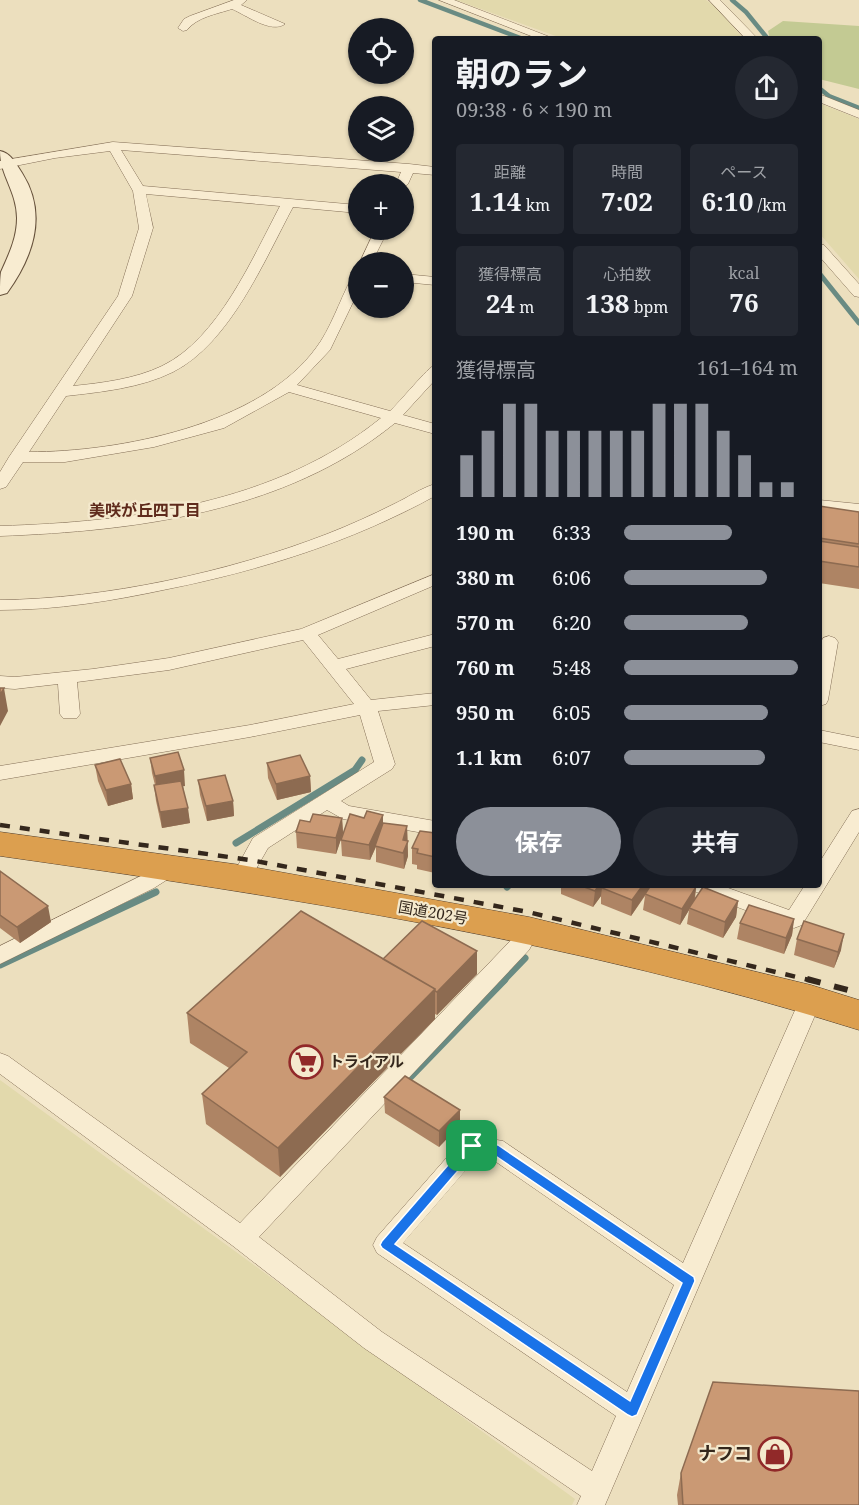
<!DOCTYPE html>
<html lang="ja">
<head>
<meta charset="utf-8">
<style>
  body { margin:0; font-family:"Noto Serif","Noto Sans JP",serif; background:#242831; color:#f1f3f6; height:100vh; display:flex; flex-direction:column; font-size:22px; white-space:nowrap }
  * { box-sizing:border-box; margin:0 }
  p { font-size:20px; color:#9ea1a6 }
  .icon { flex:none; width:33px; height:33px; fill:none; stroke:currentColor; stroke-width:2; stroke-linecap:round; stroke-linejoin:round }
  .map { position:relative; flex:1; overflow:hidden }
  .side { position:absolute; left:432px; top:36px; width:390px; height:852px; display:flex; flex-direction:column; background:#171b24; border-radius:6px; box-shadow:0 2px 4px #0004 }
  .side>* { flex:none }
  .controls { position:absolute; left:348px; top:18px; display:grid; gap:12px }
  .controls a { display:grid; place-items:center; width:66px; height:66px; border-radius:50%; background:#171b24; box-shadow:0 2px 4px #0004; font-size:30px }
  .pin { position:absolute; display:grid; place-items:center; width:51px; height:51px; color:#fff; margin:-26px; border-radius:12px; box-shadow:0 3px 9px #0006 }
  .round { display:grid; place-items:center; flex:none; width:63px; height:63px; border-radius:32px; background:#242831 }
  .overview { display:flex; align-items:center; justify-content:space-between; height:102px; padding:0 24px }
  h1 { font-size:33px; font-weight:700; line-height:45px }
  .figures { display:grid; grid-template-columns:repeat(3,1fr); gap:9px; height:102px; padding:6px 24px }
  .figures div { display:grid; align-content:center; border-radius:6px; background:#242831; text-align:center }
  .figures b { font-size:26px; font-weight:700 }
  .figures small { font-size:16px; font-weight:400 }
  .figures p { font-size:16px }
  .chart { height:168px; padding:12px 24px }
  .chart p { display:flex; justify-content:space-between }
  .chart svg { width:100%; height:108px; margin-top:6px; stroke:#8c9099; stroke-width:6 }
  .button { display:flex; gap:12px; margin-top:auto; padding:12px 24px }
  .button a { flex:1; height:69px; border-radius:36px; background:#8c9099; color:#fff; font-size:24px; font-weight:700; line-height:69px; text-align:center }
  .button a+a { background:#242831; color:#f1f3f6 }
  ul { padding:0 24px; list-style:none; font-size:20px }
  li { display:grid; grid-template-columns:96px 72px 1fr; align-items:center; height:45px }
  li i { height:15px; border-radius:8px; background:#8c9099 }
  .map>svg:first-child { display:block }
  .farmland { fill:#e2d9ac }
  .green { fill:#c3ca93 }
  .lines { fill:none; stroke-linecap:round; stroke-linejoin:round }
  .stream-far3 { stroke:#698b83; stroke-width:4.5 }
  .stream-far2 { stroke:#698b83; stroke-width:5 }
  .stream-far1 { stroke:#698b83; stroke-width:7 }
  .stream { stroke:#698b83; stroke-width:9 }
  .street-casing { stroke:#846f57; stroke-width:1 }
  .secondary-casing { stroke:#66513b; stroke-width:2 }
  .highway-casing { stroke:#513e2c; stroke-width:1 }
  .street { fill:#f8ecd1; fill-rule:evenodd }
  .secondary { fill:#f8ecd1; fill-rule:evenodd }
  .highway { fill:#dc9f4f; fill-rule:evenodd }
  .rail-far1 { stroke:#34271c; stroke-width:4.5; stroke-dasharray:10 10; stroke-linecap:butt }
  .rail { stroke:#34271c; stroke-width:6; stroke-dasharray:14 14; stroke-linecap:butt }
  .wall { fill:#ae8464 }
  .shaded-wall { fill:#8d6b51 }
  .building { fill:#ca9974; stroke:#8d6b51; stroke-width:1.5 }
  .route { fill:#1a73e8; stroke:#fff; stroke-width:1.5; fill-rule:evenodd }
  .labels { text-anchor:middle; stroke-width:4.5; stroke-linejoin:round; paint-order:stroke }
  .street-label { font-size:15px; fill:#34271c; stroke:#f4e9cd }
  .poi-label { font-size:15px; font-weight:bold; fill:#34271c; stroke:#f4e9cd; text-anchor:start }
  .neighbourhood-label { font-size:16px; font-weight:bold; fill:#5f2b1c; stroke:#f4e9cd }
  .near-poi-label { font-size:18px; font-weight:bold; fill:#34271c; stroke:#f4e9cd; text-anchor:end }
</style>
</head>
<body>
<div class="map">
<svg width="859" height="1505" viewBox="0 0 859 1505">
  <rect width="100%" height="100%" fill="#ecdfbe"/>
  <path class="farmland" d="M 456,0 L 706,0 L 716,7 L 744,39 L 564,39 Z
    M 819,103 L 859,119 L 859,279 L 819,233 Z
    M 0,1080 L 575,1499 L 572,1505 L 0,1505 Z"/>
  <path class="green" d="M 783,21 L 859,26 L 859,89 L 819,79 L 819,39 L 770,39 L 768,31 Z"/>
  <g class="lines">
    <path class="stream-far3" d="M 420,0 L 523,39
      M 732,0 L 746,12 L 768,39
      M 819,88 L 829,96 L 859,108"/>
    <path class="stream-far2" d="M 819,273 L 859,323"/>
    <path class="stream-far1" d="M 236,843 L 355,770 L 362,760
      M 507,887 L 509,885
      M 0,965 L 156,892
      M 503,981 L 525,958"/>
    <path class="stream" d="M 410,1076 L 504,979"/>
    <defs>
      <path id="street" d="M 234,0 L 247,0 L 241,5 L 285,24 C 271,34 246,15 232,9 C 217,14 197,17 187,30 L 183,31 L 178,28 L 184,19 L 190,16 Z
        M 439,0 L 454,0 L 555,39 L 539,39 Z
        M 709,0 L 720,0 L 758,39 L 746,39 Z
        M 819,94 L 859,110 L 859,118 L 819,102 Z
        M 113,142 L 409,164 L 435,167 L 435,175 L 413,173 L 408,184 L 404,187 L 404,184 L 396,184 L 401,172 L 121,150 L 143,186 L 358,205 L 358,213 L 293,207 C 264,261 230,343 173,372 C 141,388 101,392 66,396 L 29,452 C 119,452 260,425 316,348 C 330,330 340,300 351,279 L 358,275 L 358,292 L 330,350 L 297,385 L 390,411 C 399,403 429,366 435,365 L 435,380 L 403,415 L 435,424 L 435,434 L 395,423 C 286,512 136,531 0,536 L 0,526 C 131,522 275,504 381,418 L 289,392 L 224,428 L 154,447 L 65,462 L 23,462 L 6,487 L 0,489 L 0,472 L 9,457 L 118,296 L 139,228 L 133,191 L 110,151 L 55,158 L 0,169 L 0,161 ZM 146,194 L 280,206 C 252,259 218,339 162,366 C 135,379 102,383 73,386 L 132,296 L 153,228 Z
        M 375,230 L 388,230 L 372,262 L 360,262 Z
        M 819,244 L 824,245 L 859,284 L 859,297 L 854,296 L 819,256 Z
        M 404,274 L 435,277 L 435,285 L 404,282 Z
        M 435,484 L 435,496 C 351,542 262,570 168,589 C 112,601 57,610 0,610 L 0,600 C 105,599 229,572 327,534 C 350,525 372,515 394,504 C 407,498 421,488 435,484 Z
        M 819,500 L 859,504 L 859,514 L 819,510 Z
        M 435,574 L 435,585 L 318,635 L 338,659 L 435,634 L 435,646 L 346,669 L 371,700 L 435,693 L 435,705 L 378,711 L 395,764 L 392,769 L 341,801 L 349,806 L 435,821 L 435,835 L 343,819 L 327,810 L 268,848 L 248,883 L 241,885 L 234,883 L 231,878 L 253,838 L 374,762 L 360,715 L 250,737 L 0,780 L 0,766 L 250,725 L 354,704 L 303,640 L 169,670 L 77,682 L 80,714 L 77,718 L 63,718 L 60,714 L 58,684 L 15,689 L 0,688 L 0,676 L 15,677 L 93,669 L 169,658 L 301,629 Z
        M 829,636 L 835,638 L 838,642 L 828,700 L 826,704 L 819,706 L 819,647 L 823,638 Z
        M 819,730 L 859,738 L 859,750 L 819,742 Z
        M 859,809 L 859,832 L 802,925 L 794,928 L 786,925 L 691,890 L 687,885 L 720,885 L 789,910 L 805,885 L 819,885 L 819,863 L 852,811 Z
        M 169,862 L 176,864 L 179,869 L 176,874 L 154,888 L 0,964 L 0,946 Z
        M 529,922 L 537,924 L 540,930 L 529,950 L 259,1237 L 382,1332 L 592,1471 L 616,1416 L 377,1253 L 373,1245 L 377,1237 L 463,1139 L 472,1136 L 503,1141 L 683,1263 L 800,999 L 803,993 L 811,991 L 819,993 L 822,999 L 605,1505 L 577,1505 L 581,1496 L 364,1348 L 233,1246 L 0,1074 L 0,1053 L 8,1056 L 240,1223 L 513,938 L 521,924 ZM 478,1156 L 489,1157 L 674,1285 L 627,1392 L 403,1243 Z"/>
      <path id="secondary" d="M 0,151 C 11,153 16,164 22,173 C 48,214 33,257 7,293 L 0,295 C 0,288 0,278 1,272 C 9,254 17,238 17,218 C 17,192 0,175 0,151 Z"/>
      <path id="highway" d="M 0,832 L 241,865 L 529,917 L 811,985 L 859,1000 L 859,1030 C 580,942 289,897 0,856 Z"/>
    </defs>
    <use href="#street" class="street-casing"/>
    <use href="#secondary" class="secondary-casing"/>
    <use href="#highway" class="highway-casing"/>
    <use href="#street" class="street"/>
    <use href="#secondary" class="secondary"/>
    <use href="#highway" class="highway"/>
    <path class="rail-far1" d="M 0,825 L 250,860 L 528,912 L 813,981"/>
    <path class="rail" d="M 807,979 L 859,993"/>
  </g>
  <path class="wall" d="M 819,506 L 859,512 L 859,589 L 819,583 Z
    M 150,758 L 185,786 L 183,786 L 190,823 L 162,828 L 156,801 L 154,785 L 155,785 L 152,773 Z
    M 267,763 L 310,776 L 311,792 L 277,800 L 268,778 Z
    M 95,765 L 131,784 L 133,799 L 108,806 L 98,781 Z
    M 198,780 L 233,801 L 234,816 L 207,821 L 200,795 Z
    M 342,818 L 343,833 L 336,854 L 297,848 L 296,832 L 310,822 Z
    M 383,823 L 407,826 L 408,856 L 404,869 L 376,862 L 376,847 L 370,860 L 342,856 L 341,840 Z
    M 435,833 L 435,873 L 417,869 L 417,865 L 412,864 L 412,848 Z
    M 0,871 L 51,922 L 20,943 L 0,928 Z
    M 561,885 L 650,885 L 650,888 L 696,887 L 695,900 L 738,901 L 736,917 L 723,938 L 687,924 L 689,910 L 680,925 L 643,910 L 645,896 L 631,916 L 601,904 L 601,896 L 593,907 L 561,894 Z
    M 794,919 L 792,935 L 784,954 L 737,939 L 740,923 Z
    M 797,939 L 841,950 L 834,968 L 794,955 Z
    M 383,959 L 477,974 L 437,1015 L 435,1014 L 435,1019 L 280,1177 L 206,1124 L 202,1094 L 229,1068 L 190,1043 L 187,1013 Z
    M 384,1097 L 460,1125 L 439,1147 L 385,1113 Z
    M 681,1473 L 859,1505 L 678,1505 L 677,1495 Z"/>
  <path class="shaded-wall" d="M 4,688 L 8,711 L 0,726 L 0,695 Z
    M 184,770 L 185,786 L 157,791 L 155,776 Z
    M 310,776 L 311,792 L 277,800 L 276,784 Z
    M 131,784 L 133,799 L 108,806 L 106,790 Z
    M 233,801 L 234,816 L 207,821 L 206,806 Z
    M 188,808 L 190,823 L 162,828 L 160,812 Z
    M 383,815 L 383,830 L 370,860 L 369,845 Z
    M 342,818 L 343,833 L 336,854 L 336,838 Z
    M 407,826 L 408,856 L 404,869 L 403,840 Z
    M 599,885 L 609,885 L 602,888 L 601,896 L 593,907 L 595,891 Z
    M 643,885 L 650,885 L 649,889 L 631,916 L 632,900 Z
    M 696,887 L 694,903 L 689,908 L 689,910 L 680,925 L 682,909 Z
    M 738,901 L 736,917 L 723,938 L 725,922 Z
    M 48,906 L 51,922 L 20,943 L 17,927 Z
    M 794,919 L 792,935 L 784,954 L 786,938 Z
    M 844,934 L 841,950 L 834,968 L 838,952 Z
    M 477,951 L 477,974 L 437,1015 L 437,992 Z
    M 435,989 L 435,1019 L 280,1177 L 278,1148 Z
    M 460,1110 L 460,1125 L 439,1147 L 439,1131 Z"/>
  <path class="building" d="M 819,506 L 859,512 L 859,544 L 819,538 Z
    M 819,541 L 859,547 L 859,567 L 819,561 Z
    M 0,688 L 4,688 L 0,695 Z
    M 178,752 L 184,770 L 155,776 L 150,758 Z
    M 300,755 L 310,776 L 276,784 L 267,763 Z
    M 120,759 L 131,784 L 106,790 L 95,765 Z
    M 225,775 L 233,801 L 206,806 L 198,780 Z
    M 181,781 L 188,808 L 160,812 L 154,785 Z
    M 367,811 L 383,815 L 369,845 L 341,840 L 350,814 L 364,818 Z
    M 313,814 L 342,818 L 336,838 L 296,832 L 300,820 L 310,822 Z
    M 383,823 L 407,826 L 403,840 L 408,841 L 403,853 L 375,846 Z
    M 420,831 L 435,833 L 435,857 L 417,853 L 418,849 L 412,848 Z
    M 0,871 L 48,906 L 17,927 L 0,915 Z
    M 579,885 L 599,885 L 595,891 Z
    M 604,885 L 643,885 L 632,900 L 602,888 Z
    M 651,885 L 692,885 L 696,887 L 682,909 L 645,894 Z
    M 703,887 L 738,901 L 725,922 L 689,908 Z
    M 749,905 L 794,919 L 786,938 L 740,923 Z
    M 301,911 L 435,989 L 278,1148 L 202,1094 L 247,1052 L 187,1013 Z
    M 422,921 L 477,951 L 437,992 L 435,991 L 435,989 L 383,959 Z
    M 804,921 L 844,934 L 838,952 L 797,939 Z
    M 405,1076 L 460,1110 L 439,1131 L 384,1097 Z
    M 713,1382 L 859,1391 L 859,1505 L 683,1505 L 681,1473 Z"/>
  <path class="route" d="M 472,1141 L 498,1145 L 694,1277 L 695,1281 L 637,1415 L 632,1417 L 628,1415 L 382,1248 L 380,1245 L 382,1241 L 468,1142 ZM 475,1151 L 491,1153 L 682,1283 L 630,1401 L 395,1244 Z"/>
  <defs>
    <symbol id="supermarket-ring" viewBox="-11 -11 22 22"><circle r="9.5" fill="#f4e9cd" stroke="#912929" stroke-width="1.5"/><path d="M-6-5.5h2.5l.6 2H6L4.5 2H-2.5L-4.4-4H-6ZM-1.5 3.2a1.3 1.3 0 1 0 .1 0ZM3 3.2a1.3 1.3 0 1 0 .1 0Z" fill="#912929"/></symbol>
    <symbol id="shop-ring" viewBox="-11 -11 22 22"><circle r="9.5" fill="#f4e9cd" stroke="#912929" stroke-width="1.5"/><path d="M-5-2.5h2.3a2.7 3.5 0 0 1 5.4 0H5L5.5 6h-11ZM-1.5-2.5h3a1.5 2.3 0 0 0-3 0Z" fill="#912929"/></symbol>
  </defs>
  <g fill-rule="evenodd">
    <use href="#supermarket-ring" x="287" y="1043" width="38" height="38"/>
    <use href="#shop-ring" x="756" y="1435" width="38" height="38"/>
  </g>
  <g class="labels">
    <g class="street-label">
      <text transform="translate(433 913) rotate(10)" y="5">国道202号</text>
    </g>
    <g class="poi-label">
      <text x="329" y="1067">トライアル</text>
    </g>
    <g class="neighbourhood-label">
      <text x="145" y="516">美咲が丘四丁目</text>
    </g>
    <g class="near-poi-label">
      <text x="752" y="1460">ナフコ</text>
    </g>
  </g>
</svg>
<div class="controls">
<a><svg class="icon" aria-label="locate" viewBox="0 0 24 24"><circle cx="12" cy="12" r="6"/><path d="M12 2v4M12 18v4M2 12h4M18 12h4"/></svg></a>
<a><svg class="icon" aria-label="layers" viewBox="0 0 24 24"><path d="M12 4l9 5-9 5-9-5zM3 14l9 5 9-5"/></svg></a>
<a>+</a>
<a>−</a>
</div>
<div class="pin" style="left:472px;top:1146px;background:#1e9e55"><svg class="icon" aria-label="arrive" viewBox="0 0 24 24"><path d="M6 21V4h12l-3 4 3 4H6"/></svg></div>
<section class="side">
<div class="overview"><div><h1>朝のラン</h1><p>09:38 · 6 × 190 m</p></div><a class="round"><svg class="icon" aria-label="share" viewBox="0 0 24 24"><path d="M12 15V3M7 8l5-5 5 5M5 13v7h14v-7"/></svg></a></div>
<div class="figures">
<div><p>距離</p><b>1.14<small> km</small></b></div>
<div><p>時間</p><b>7:02</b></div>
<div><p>ペース</p><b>6:10<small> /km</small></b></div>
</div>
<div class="figures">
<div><p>獲得標高</p><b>24<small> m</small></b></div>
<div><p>心拍数</p><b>138<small> bpm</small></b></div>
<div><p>kcal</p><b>76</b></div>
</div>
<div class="chart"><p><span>獲得標高</span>161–164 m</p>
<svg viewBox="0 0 160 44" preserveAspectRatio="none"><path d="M5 44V27M15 44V17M25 44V6M35 44V6M45 44V17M55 44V17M65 44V17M75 44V17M85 44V17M95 44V6M105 44V6M115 44V6M125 44V17M135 44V27M145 44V38M155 44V38"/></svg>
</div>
<ul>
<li><b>190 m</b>6:33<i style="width:62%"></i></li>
<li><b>380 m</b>6:06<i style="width:82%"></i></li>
<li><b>570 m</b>6:20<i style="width:71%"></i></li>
<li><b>760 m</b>5:48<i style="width:100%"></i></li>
<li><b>950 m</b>6:05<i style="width:83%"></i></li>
<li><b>1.1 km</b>6:07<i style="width:81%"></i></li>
</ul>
<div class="button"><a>保存</a><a>共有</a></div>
</section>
</div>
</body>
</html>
